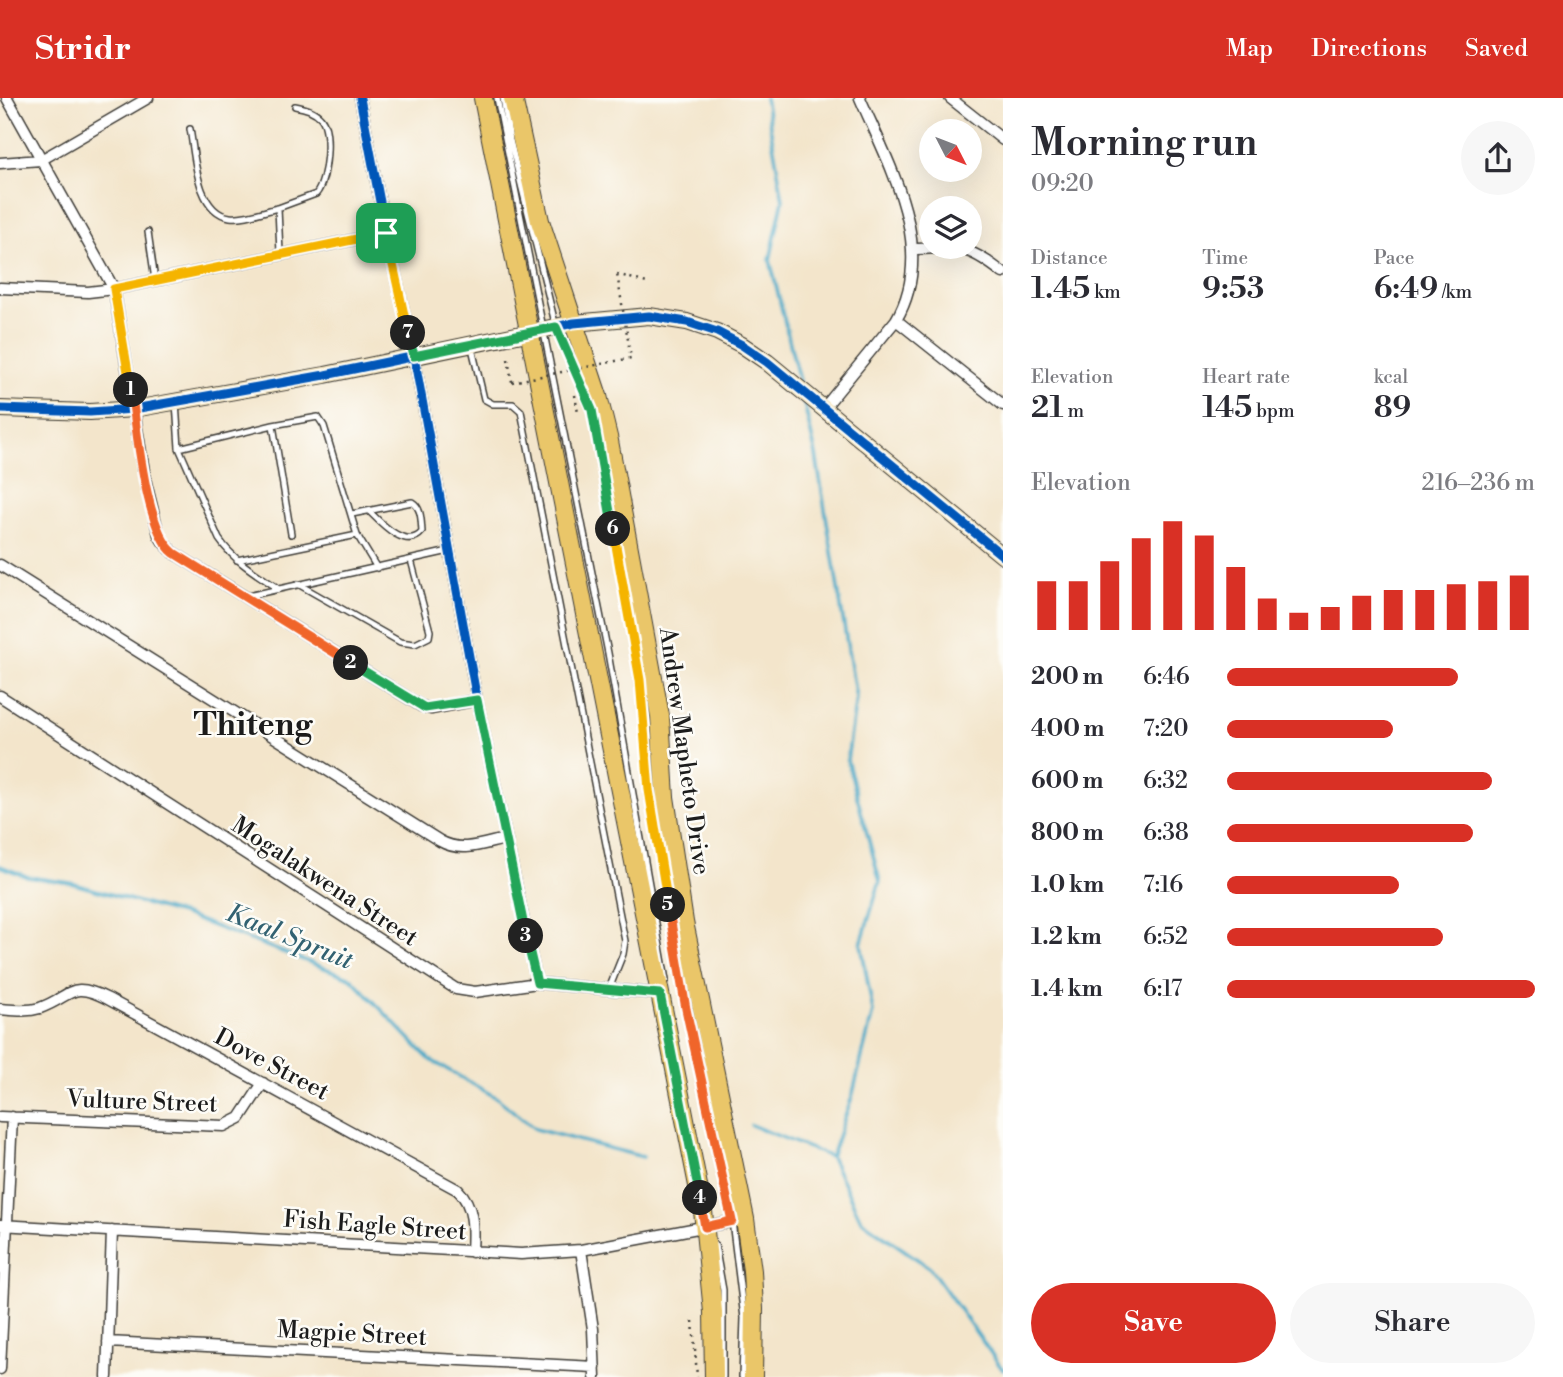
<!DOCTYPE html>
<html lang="en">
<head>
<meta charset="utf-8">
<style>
  body { margin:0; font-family:"Libre Bodoni",serif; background:#f7f7f7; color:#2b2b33; height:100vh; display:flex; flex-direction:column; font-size:26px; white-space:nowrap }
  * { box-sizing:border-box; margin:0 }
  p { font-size:23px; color:#7c7c81 }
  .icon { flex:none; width:38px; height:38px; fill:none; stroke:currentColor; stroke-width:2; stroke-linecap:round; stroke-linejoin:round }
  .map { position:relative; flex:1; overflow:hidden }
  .panel { display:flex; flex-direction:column; background:#fff; width:560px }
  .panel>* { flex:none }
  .needle { width:46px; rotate:132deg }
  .controls { position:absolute; left:919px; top:21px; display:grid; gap:14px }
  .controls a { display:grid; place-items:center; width:63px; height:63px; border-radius:50%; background:#fff; box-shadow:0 7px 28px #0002; font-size:35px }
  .pin { position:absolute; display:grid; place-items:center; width:60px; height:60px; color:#fff; margin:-30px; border-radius:14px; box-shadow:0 4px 10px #0006 }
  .km { position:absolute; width:35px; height:35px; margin:-18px; border-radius:50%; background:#222; color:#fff; font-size:19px; line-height:35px; text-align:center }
  .round { display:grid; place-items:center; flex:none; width:74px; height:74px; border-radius:37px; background:#f7f7f7 }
  .head { display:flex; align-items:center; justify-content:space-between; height:119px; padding:0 28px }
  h1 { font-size:38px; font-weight:600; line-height:52px }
  .stats { display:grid; grid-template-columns:repeat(3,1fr); gap:10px; height:119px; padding:7px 28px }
  .stats div { display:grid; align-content:center }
  .stats b { font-size:30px; font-weight:600 }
  .stats small { font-size:19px; font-weight:400 }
  .stats p { font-size:19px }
  .chart { height:196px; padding:14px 28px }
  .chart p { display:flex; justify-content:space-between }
  .chart svg { width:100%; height:126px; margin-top:7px; stroke:#d93025; stroke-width:6 }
  .action { display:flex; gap:14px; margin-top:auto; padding:14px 28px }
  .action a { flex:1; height:80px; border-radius:42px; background:#d93025; color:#fff; font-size:28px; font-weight:600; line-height:80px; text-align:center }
  .action a+a { background:#f7f7f7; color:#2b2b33 }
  ul { padding:0 28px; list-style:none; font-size:23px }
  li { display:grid; grid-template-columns:112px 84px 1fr; align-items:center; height:52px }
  li i { height:18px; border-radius:9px; background:#d93025 }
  header { display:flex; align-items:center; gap:42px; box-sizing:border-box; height:98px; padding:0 35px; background:#d93025; color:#fff }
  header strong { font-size:33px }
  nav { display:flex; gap:38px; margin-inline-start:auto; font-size:24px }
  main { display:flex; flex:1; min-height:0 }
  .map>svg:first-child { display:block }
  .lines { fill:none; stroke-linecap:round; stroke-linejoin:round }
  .stream { stroke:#48a9c7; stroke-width:3.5 }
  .lane-casing { stroke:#3c3a36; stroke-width:8 }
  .street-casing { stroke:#3c3a36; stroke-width:13 }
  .secondary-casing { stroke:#3c3a36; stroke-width:18 }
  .primary-casing { stroke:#3c3a36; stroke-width:20 }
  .path { stroke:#3c3a36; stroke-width:2.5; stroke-dasharray:2 5; stroke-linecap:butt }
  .lane { stroke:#fff; stroke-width:5 }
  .street { stroke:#fff; stroke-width:10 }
  .secondary { stroke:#f7e8c3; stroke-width:16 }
  .primary { stroke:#eac669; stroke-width:18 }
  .path-bridge { stroke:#3c3a36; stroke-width:2.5; stroke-dasharray:2 5; stroke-linecap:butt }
  .cycleway-casing { stroke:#fdfcf7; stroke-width:13 }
  .cycleway { stroke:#0057b8; stroke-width:9 }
  .split-1-casing { stroke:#fff; stroke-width:14 }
  .split-2-casing { stroke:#fff; stroke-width:14 }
  .split-3-casing { stroke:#fff; stroke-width:14 }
  .split-4-casing { stroke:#fff; stroke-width:14 }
  .split-5-casing { stroke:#fff; stroke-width:14 }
  .split-6-casing { stroke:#fff; stroke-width:14 }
  .split-7-casing { stroke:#fff; stroke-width:14 }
  .split-8-casing { stroke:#fff; stroke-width:14 }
  .split-1 { stroke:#f5b400; stroke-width:9 }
  .split-2 { stroke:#f0652b; stroke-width:9 }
  .split-3 { stroke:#22a559; stroke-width:9 }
  .split-4 { stroke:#22a559; stroke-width:9 }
  .split-5 { stroke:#f0652b; stroke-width:9 }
  .split-6 { stroke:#f5b400; stroke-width:9 }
  .split-7 { stroke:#22a559; stroke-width:9 }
  .split-8 { stroke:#f5b400; stroke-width:9 }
  .labels { text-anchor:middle; stroke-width:5; stroke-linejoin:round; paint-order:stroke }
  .street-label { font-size:24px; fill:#1c1c1c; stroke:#fdfcf7 }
  .water-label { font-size:26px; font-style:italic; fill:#326272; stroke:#fdfcf7 }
  .district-label { font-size:32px; font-weight:bold; fill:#1c1c1c; stroke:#fdfcf7 }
</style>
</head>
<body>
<header>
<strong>Stridr</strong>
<nav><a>Map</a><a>Directions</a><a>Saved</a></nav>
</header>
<main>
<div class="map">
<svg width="1003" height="1279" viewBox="0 0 1003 1279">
  <rect width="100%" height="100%" fill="#fdfcf7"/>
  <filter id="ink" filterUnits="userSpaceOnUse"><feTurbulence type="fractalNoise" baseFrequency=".0143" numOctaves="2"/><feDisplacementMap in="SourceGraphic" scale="14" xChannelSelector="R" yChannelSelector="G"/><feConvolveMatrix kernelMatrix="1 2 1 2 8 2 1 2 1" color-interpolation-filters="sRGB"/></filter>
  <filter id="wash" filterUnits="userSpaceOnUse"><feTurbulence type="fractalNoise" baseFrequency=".00686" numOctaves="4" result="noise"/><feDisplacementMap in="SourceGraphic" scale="28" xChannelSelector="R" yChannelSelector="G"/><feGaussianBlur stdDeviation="1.57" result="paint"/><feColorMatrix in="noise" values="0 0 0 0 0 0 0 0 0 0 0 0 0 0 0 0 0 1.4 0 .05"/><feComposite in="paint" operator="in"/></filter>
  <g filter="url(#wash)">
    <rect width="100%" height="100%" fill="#f3e5cb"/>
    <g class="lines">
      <path class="stream" d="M 765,0 L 783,102 L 770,162 L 799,283
        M 803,301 L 816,357 L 856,600 L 847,662 L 880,783 L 861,846 L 873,914 L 852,999 L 831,1059
        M 0,768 L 28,779 L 71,785 L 184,817 L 351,880 L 429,961 L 497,1000 L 535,1031 L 643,1059
        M 751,1027 L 831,1059 L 861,1122 L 930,1170 L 1003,1272"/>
    </g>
  </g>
  <g filter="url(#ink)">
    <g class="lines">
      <defs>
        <path id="lane" d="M 497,0 L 608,555 L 666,882
          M 503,0 L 510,42 L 556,229 L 592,312 L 640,582 L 649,692 L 686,911 L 732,1123 L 744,1220 L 742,1279
          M 190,31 C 195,57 196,114 230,119 C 244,121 264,113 278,110 L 280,155
          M 278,110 L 316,96 C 327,83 332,33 321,20 C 314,12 305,10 295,8
          M 148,134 L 155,182
          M 472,250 L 484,301 L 493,306 L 513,306 L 521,313 L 625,843 L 623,856 L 609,891
          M 176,304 L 179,350 L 219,441 C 234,463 257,476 279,491
          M 273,327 L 291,436
          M 179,350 L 273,327 L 318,319 L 324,328 L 357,437 L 377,470
          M 352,416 L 412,404 C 422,410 421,423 422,434 C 406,453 380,424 369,413
          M 237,462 L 357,437
          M 298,486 L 400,544 L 415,546 L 429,539 L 430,533 L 411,462
          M 248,498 L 449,453
          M 715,1147 L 723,1192 L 723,1279"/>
        <path id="street" d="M 7,0 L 114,191 L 146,385 L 159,437 L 164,445 L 174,455 L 421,608 L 431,611 L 477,602
          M 360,0 L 386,135 L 414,258 L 477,602 L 537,885
          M 950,0 L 1003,42
          M 0,65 L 41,62 L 148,0
          M 913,151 C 959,150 965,145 1003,175
          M 0,190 L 88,194 L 114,191 L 386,135
          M 896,222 L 1003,307
          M 824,310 L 896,222 C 938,151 889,67 860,0
          M 0,467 L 440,743 C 461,755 482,746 505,741
          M 0,598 L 456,891 L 475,894 L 537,885 L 660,896
          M 0,911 C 13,912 27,914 40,910 C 72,899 69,881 108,901 L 458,1092 C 475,1109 473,1132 472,1154
          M 0,1019 L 224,1028 L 240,1020 L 263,985
          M 0,1127 L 521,1156 L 581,1152 L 745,1121
          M 581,1152 L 593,1231 L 595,1279
          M 108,1244 L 595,1269
          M 0,1271 L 12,1019
          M 107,1279 L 112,1133"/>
        <path id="secondary" d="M 0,311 L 90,314 L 134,311 L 325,277 L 574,225 L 649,218 L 687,224 L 717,234 L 742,247 L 767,264 L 1003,458"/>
        <path id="primary" d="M 483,0 L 703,1113 L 713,1214 L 714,1279
          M 513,0 L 540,123 L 598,298 L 609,343 L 660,618 L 665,699 L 684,824 L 745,1121 L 752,1173 L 754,1211 L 753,1279"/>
      </defs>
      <use href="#lane" class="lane-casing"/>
      <use href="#street" class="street-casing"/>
      <use href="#secondary" class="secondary-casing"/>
      <use href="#primary" class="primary-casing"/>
      <path class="path" d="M 617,176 L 650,186
        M 508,261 L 512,284
        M 575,297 L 578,315
        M 693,1223 L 697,1279"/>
      <use href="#lane" class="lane"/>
      <use href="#street" class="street"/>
      <use href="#secondary" class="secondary"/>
      <use href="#primary" class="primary"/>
      <path class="path-bridge" d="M 512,284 L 631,260 L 617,176"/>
      <defs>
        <path id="cycleway" d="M 360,0 L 386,135 L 414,258 L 477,602 L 537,885
          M 0,311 L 90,314 L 134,311 L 325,277 L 574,225 L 649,218 L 687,224 L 717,234 L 742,247 L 767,264 L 1003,458"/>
      </defs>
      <use href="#cycleway" class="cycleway-casing"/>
      <use href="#cycleway" class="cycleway"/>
    </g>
  </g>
  <g class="lines" filter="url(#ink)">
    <defs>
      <path id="split-1" d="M 131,292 L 114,191 L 386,135"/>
      <path id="split-2" d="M 131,292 C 137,329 145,433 174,455 L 351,565"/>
      <path id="split-3" d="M 351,565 L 425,610 L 477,602 L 526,838"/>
      <path id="split-4" d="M 526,838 L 537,885 L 660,896 L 700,1100"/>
      <path id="split-5" d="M 668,807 L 686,911 L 732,1123 L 705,1129 L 700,1100"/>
      <path id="split-6" d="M 613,431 L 640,582 L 649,692 L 668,807"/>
      <path id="split-7" d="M 408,235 L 414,258 L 556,229 L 592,312 L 613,431"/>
      <path id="split-8" d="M 386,135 L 408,235"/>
    </defs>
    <use href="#split-1" class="split-1-casing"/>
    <use href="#split-2" class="split-2-casing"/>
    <use href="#split-3" class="split-3-casing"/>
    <use href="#split-4" class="split-4-casing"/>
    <use href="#split-5" class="split-5-casing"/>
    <use href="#split-6" class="split-6-casing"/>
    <use href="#split-7" class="split-7-casing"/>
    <use href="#split-8" class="split-8-casing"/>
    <use href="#split-1" class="split-1"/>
    <use href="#split-2" class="split-2"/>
    <use href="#split-3" class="split-3"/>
    <use href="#split-4" class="split-4"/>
    <use href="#split-5" class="split-5"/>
    <use href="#split-6" class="split-6"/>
    <use href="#split-7" class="split-7"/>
    <use href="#split-8" class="split-8"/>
  </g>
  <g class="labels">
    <g class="street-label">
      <text transform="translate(685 653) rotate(82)" y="8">Andrew Mapheto Drive</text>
      <text transform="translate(325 783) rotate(33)" y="8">Mogalakwena Street</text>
      <text transform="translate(272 966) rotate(28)" y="8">Dove Street</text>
      <text transform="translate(142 1003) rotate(2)" y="8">Vulture Street</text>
      <text transform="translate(375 1127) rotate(4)" y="8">Fish Eagle Street</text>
      <text transform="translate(352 1235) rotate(3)" y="8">Magpie Street</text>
    </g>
    <g class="water-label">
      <text transform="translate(290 838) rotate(22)" y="9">Kaal Spruit</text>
    </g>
    <g class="district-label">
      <text x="253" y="637">Thiteng</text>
    </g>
  </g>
</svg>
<div class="controls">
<a><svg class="needle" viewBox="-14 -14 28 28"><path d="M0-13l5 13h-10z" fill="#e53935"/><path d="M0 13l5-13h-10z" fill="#7c7c81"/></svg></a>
<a><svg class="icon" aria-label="layers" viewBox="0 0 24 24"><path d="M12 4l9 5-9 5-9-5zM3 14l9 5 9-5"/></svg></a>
</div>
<div class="pin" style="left:386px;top:135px;background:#1e9e55"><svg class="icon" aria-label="arrive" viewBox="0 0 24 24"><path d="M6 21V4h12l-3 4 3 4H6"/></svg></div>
<b class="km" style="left:131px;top:292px">1</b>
<b class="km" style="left:351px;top:565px">2</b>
<b class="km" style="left:526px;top:838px">3</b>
<b class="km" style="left:700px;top:1100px">4</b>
<b class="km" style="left:668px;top:807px">5</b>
<b class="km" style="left:613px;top:431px">6</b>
<b class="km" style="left:408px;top:235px">7</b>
</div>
<section class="panel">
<div class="head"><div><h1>Morning run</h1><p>09:20</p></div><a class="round"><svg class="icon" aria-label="share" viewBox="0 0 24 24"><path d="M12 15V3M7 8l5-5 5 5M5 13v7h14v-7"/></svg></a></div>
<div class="stats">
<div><p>Distance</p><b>1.45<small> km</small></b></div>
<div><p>Time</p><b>9:53</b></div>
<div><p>Pace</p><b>6:49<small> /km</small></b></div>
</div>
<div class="stats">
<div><p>Elevation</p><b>21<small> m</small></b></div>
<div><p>Heart rate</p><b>145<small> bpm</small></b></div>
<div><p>kcal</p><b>89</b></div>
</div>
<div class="chart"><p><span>Elevation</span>216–236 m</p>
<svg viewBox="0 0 160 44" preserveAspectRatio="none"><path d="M5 44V27M15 44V27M25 44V20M35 44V12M45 44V6M55 44V11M65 44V22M75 44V33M85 44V38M95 44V36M105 44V32M115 44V30M125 44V30M135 44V28M145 44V27M155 44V25"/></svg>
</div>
<ul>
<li><b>200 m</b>6:46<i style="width:75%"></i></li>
<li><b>400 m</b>7:20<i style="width:54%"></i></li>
<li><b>600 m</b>6:32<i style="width:86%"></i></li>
<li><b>800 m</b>6:38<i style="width:80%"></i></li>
<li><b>1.0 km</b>7:16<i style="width:56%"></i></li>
<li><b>1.2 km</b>6:52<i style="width:70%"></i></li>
<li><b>1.4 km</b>6:17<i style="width:100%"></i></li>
</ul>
<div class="action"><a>Save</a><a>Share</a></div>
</section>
</main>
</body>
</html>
